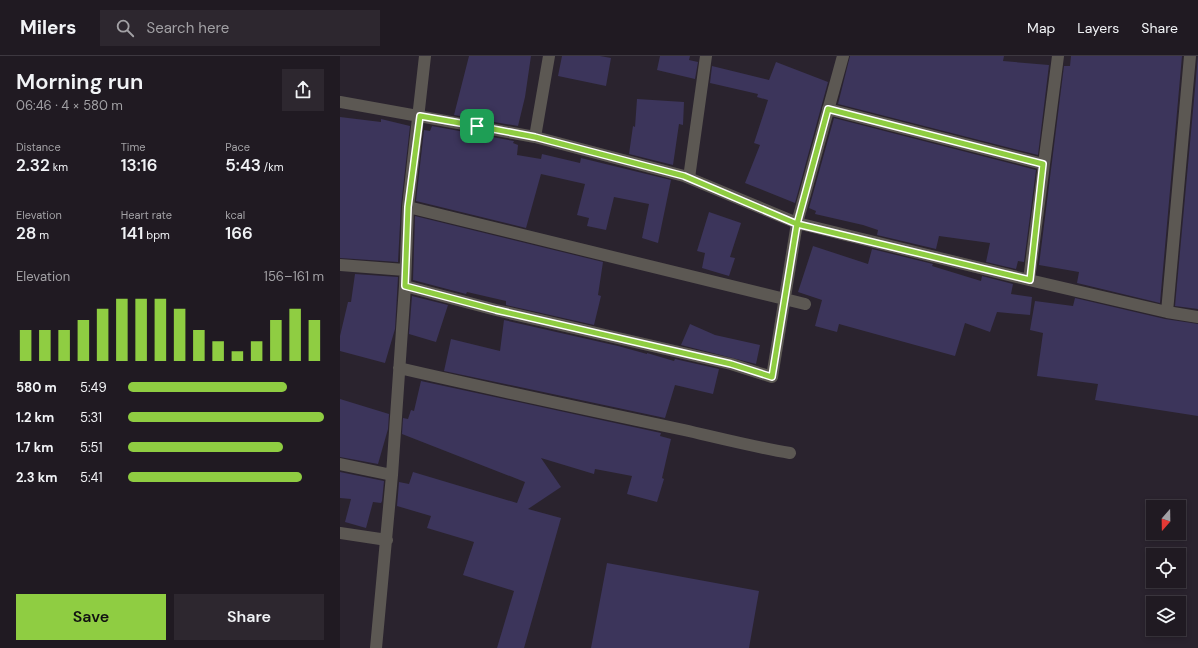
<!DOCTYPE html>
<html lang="en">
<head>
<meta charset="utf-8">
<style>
  body { margin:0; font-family:"DM Sans",sans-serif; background:#2d272f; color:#f1f3f6; height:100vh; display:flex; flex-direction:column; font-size:15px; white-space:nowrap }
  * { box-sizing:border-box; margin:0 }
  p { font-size:13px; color:#a2a1a5 }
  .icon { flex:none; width:22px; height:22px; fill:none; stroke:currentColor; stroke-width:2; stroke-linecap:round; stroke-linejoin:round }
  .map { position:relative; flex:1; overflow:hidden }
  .panel { display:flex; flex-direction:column; background:#201a22; width:340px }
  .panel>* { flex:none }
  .needle { width:26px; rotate:200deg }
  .tools { position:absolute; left:806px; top:444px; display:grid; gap:8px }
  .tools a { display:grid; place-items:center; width:40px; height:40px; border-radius:0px; background:#201a22; box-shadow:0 2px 6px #0003,0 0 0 1px #3d3840; font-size:20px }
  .pin { position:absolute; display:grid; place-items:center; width:34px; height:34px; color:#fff; margin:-17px; border-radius:8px; box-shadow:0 2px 6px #0006 }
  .round { display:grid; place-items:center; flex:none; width:42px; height:42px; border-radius:0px; background:#2d272f }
  .headline { display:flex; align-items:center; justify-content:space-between; height:68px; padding:0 16px }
  h1 { font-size:22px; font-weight:600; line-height:30px }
  .figures { display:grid; grid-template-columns:repeat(3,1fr); gap:6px; height:68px; padding:4px 16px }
  .figures div { display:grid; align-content:center }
  .figures b { font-size:17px; font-weight:600 }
  .figures small { font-size:11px; font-weight:400 }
  .figures p { font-size:11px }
  .chart { height:112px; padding:8px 16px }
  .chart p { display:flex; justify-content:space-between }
  .chart svg { width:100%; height:72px; margin-top:4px; stroke:#8fcd42; stroke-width:6 }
  .action { display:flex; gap:8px; margin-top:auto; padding:8px 16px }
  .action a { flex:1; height:46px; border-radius:0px; background:#8fcd42; color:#111; font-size:16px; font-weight:600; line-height:46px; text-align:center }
  .action a+a { background:#2d272f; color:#f1f3f6 }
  ul { padding:0 16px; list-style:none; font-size:13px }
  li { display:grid; grid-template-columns:64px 48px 1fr; align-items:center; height:30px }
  li i { height:10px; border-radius:5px; background:#8fcd42 }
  header { display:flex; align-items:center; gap:24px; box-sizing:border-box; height:56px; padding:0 20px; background:#201a22; border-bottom:1px solid #3d3840 }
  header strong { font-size:19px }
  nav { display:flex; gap:22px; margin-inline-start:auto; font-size:14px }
  .search { width:280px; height:36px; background:#2d272f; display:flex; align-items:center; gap:10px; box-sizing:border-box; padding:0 14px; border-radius:0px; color:#a2a1a5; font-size:15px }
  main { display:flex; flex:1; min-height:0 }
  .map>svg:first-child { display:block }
  .building { fill:#3c355b }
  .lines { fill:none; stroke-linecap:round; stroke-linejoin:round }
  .street { stroke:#5c5853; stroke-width:12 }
  .route-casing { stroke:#fff; stroke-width:8 }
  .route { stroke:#8fcd42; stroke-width:5 }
</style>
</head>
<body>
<header>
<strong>Milers</strong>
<div class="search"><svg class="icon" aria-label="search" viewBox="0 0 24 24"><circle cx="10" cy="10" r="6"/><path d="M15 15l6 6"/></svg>Search here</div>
<nav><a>Map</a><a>Layers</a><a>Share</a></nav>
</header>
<main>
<section class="panel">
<div class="headline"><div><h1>Morning run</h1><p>06:46 · 4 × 580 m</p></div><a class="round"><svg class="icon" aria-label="share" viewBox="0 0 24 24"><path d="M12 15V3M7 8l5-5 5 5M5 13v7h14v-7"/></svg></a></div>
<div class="figures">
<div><p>Distance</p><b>2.32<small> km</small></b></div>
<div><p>Time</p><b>13:16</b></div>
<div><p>Pace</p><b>5:43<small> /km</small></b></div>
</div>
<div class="figures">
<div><p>Elevation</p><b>28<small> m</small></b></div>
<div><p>Heart rate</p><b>141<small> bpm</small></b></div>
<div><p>kcal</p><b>166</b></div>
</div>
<div class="chart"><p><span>Elevation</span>156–161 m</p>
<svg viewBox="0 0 160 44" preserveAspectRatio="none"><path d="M5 44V25M15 44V25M25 44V25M35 44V19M45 44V12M55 44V6M65 44V6M75 44V6M85 44V12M95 44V25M105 44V32M115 44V38M125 44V32M135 44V19M145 44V12M155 44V19"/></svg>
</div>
<ul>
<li><b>580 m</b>5:49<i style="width:81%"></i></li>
<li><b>1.2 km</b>5:31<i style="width:100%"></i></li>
<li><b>1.7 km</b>5:51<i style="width:79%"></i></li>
<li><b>2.3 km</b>5:41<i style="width:89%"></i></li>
</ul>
<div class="action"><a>Save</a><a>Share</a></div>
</section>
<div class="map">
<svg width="858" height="592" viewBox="0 0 858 592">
  <rect width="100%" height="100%" fill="#2a232e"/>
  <path class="building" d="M 129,0 L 191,0 L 185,41 L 178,70 L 114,59 Z
    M 222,0 L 260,0 L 271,2 L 266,30 L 218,20 Z
    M 320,0 L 350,0 L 349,4 L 358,6 L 355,23 L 317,14 Z
    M 510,0 L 664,0 L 663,5 L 709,9 L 698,99 L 498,48 Z
    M 731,0 L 842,0 L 820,247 L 737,227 L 739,216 L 699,209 L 724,10 L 730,10 Z
    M 858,0 L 858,253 L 835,250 Z
    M 436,6 L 488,26 L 455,147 L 405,127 L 420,89 L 414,87 L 428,44 L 417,41 L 418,38 L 370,27 L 372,10 L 429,24 Z
    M 297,43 L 344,46 L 343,69 L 339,68 L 333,109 L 289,98 L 293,70 L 295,71 Z
    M 0,61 L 41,66 L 41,63 L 70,70 L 61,150 L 58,206 L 0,202 Z
    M 494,62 L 696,114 L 684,206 L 678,205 L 676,213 L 646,206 L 650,187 L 599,180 L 596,193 L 537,179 L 538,174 L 523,169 L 475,158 L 476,155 L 469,152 Z
    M 92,70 L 174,85 L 173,87 L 178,89 L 177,99 L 201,103 L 202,98 L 240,107 L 241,102 L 331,124 L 318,187 L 302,182 L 309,148 L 274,141 L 266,174 L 247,170 L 249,162 L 237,159 L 245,128 L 201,118 L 186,172 L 76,145 L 84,74 L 90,75 Z
    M 369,156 L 401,167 L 390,201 L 395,202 L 389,220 L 362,212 L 365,197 L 357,195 Z
    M 75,160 L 263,206 L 258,239 L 261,240 L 254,269 L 166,249 L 166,245 L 127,236 L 126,238 L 73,224 Z
    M 473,190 L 528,208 L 532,193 L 593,208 L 592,210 L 641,225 L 642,220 L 673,228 L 671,238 L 692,241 L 690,259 L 657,256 L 650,276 L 625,267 L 615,300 L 499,268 L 497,276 L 475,270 L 482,244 L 458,236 Z
    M 15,218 L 58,221 L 55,273 L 45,307 L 0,295 L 0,280 L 8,246 L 11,246 Z
    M 72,240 L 108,249 L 96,286 L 69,278 Z
    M 735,242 L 825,263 L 858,268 L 858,360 L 755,344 L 758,328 L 697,320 L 703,277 L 690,274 L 695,245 L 733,250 Z
    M 164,264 L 278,290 L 307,298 L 307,297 L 334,305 L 335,303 L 379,313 L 373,338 L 335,329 L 325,362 L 104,315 L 111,283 L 160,295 Z
    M 350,268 L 375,279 L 420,289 L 416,308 L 341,289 Z
    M 81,325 L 321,377 L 320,380 L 331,383 L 322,422 L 324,423 L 317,446 L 287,438 L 292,420 L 255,413 L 254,418 L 201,402 L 221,431 L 188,453 L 221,462 L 184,592 L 157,592 L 174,535 L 123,519 L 134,486 L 87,472 L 91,460 L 57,450 L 59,426 L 69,428 L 73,416 L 177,447 L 185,426 L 62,378 L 63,362 L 68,363 L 71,354 L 74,355 Z
    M 0,343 L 49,358 L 48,373 L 38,408 L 0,401 Z
    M 0,416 L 44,425 L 42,445 L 41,447 L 33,446 L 26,472 L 5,466 L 11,443 L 0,442 Z
    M 267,507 L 419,535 L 409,592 L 251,592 Z"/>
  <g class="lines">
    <path class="street" d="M 0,46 L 195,81 L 344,120 L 457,167 L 689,224 L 827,256 L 858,261
      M 488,53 L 703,108
      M 195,81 L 209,0
      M 349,122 L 366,0
      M 68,151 L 465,248
      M 0,209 L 65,214
      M 689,224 L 718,0
      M 65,230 L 156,254 L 391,308 L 432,321 L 457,167 L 503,0
      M 827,256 L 850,0
      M 59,312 C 154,334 249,354 344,374 C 379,382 414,391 450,397
      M 0,408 L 52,419
      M 0,477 L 47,484
      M 36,592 L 52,419 L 65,230 L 68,151 L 85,0"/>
  </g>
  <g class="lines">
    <defs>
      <path id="route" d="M 137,70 L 80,60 L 68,151 L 65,230 L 156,254 L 391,308 L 432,321 L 457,168 L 690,224 L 703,108 L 488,53 L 457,168 L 344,120 L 195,81 L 137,70"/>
    </defs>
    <use href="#route" class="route-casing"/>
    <use href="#route" class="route"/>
  </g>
</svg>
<div class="tools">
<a><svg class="needle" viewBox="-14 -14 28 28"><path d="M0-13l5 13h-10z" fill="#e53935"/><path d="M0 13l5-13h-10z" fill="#a2a1a5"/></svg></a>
<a><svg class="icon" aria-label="locate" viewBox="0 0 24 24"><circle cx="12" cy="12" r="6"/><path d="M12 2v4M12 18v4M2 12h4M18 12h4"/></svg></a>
<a><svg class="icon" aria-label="layers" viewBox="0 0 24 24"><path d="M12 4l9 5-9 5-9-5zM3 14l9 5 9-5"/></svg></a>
</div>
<div class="pin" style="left:137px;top:70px;background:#1e9e55"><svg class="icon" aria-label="arrive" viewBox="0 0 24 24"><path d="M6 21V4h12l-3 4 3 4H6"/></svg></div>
</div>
</main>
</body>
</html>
